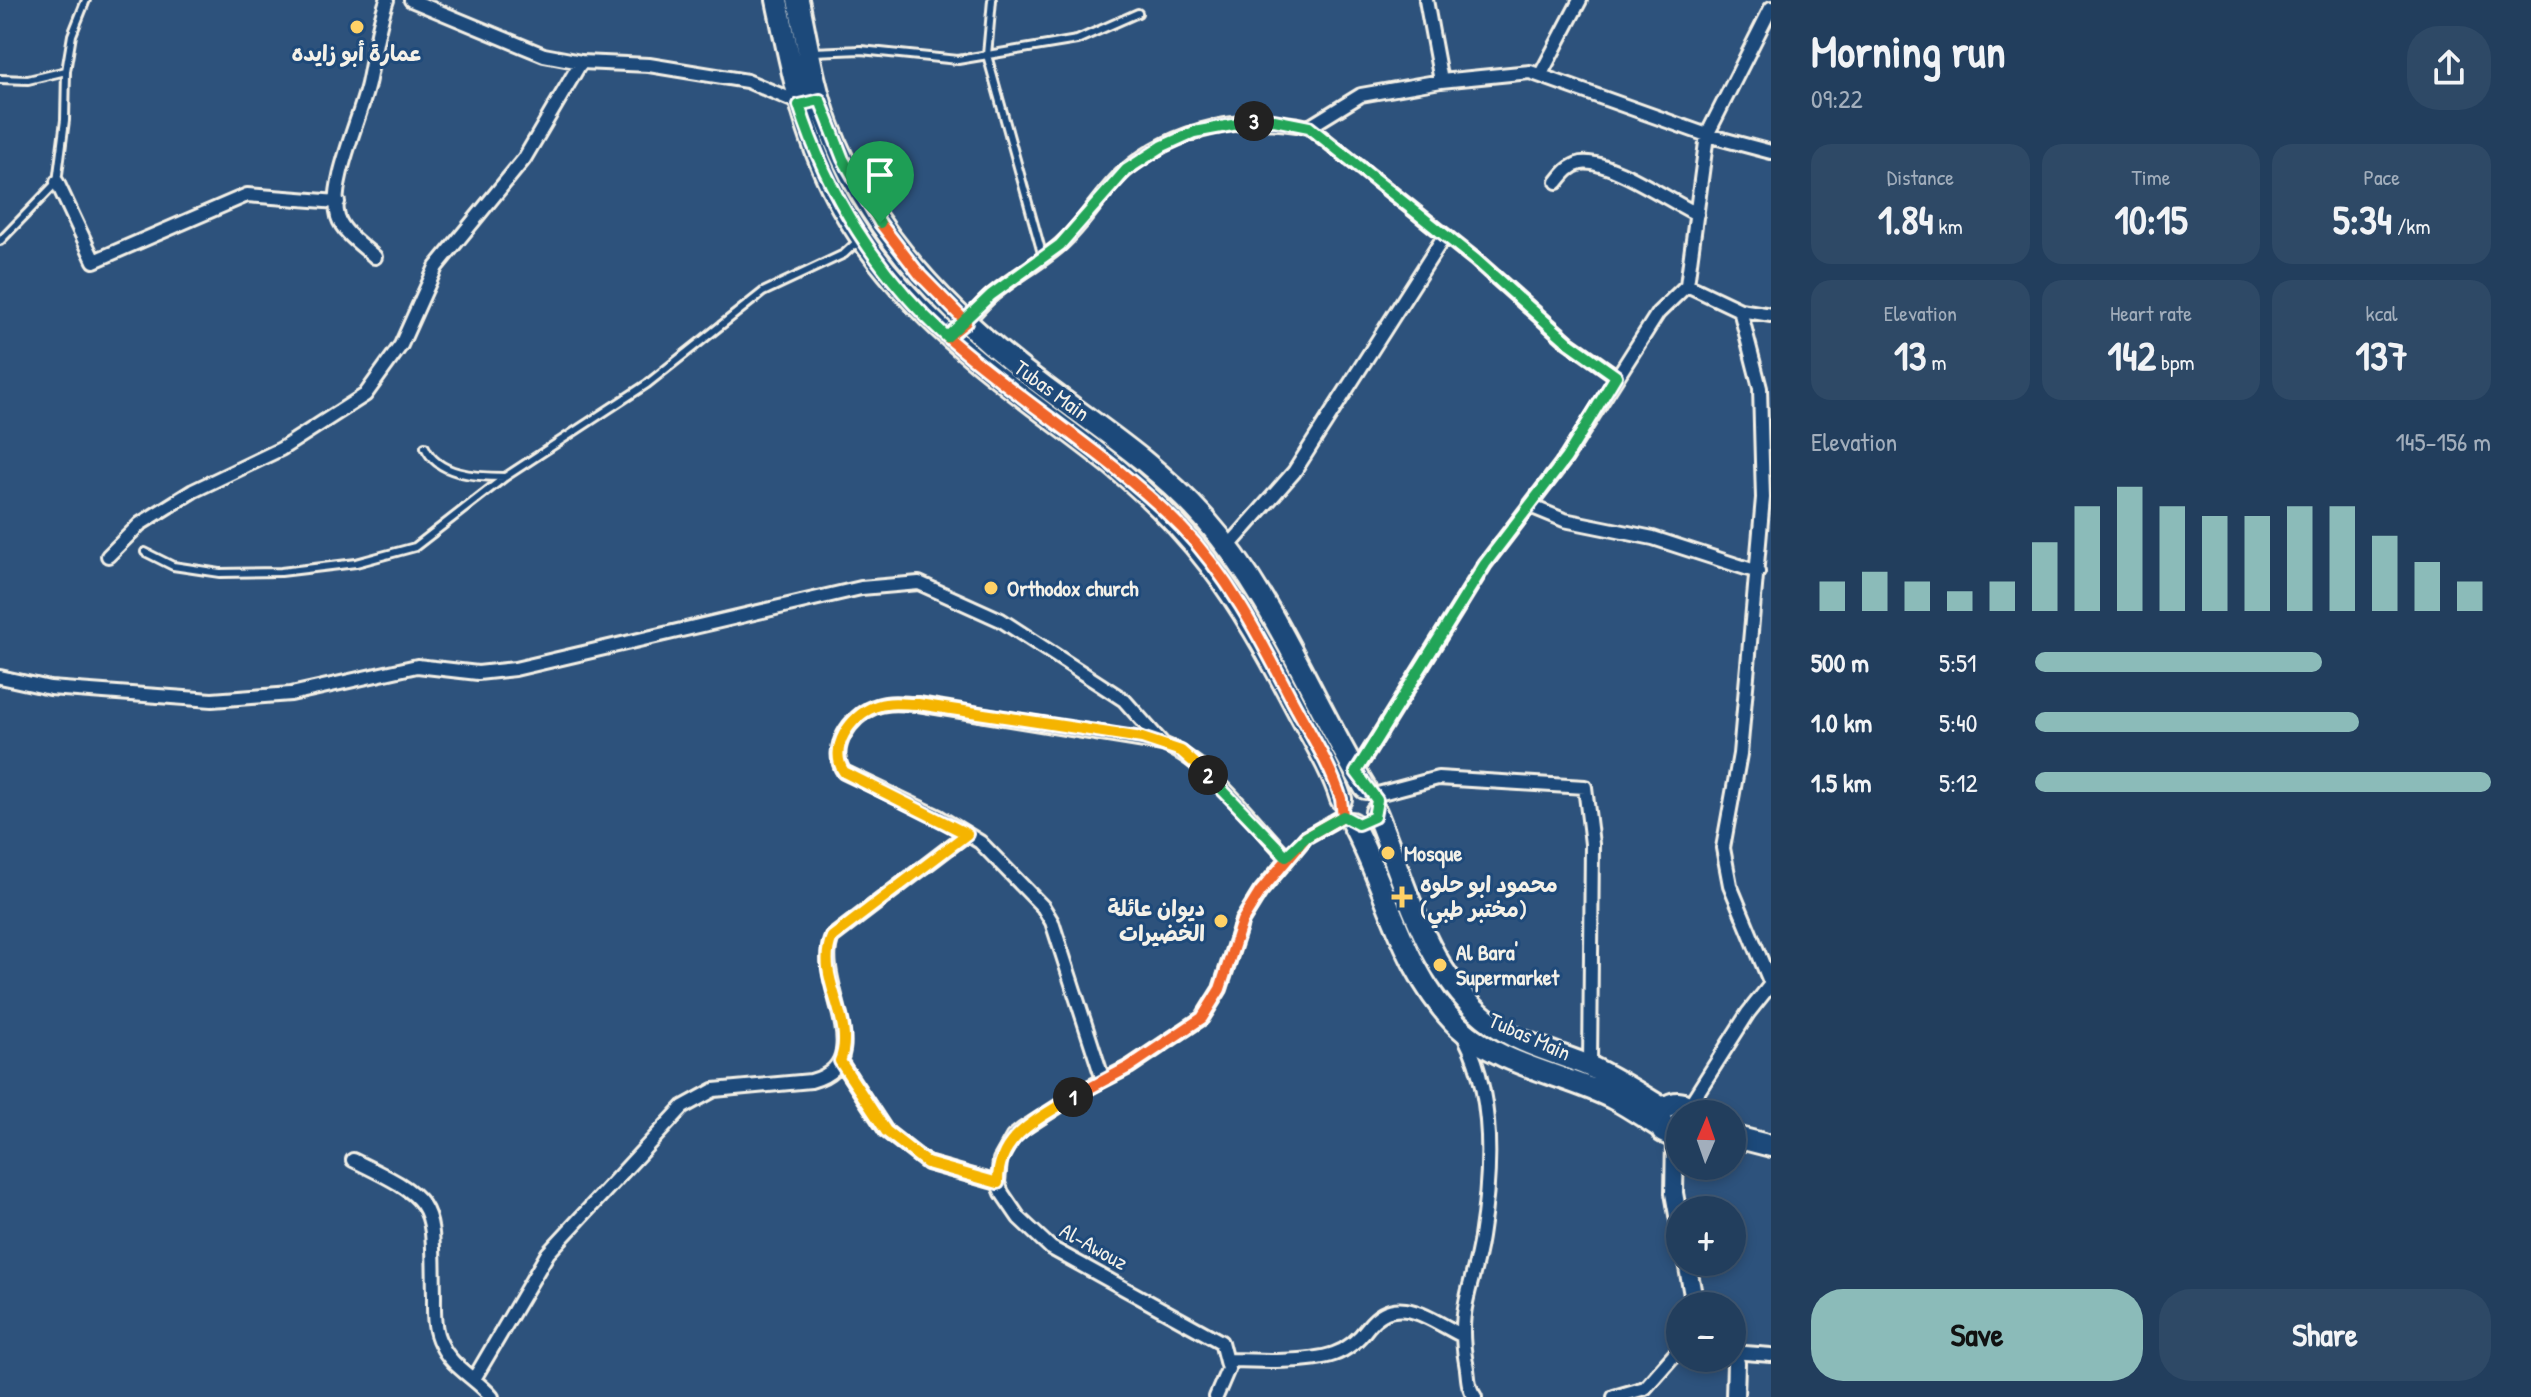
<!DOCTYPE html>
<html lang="en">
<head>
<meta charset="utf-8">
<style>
  body { margin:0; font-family:"Patrick Hand","Playpen Sans Arabic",sans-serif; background:#2e4966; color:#f1f3f6; height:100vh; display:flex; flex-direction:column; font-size:30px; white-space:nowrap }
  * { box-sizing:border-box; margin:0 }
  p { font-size:26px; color:#a2aebc }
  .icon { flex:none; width:44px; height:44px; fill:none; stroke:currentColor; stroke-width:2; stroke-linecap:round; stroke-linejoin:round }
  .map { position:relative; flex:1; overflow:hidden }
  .drawer { display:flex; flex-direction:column; background:#223e5d; width:760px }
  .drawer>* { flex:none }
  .needle { width:52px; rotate:2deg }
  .controls { position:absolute; left:1666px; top:1100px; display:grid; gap:16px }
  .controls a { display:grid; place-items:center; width:80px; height:80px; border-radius:50%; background:#223e5d; box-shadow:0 4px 12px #0003,0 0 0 2px #3f5772; font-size:40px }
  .pin { position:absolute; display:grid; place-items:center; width:68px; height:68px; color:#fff; margin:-82px -34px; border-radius:50% 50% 50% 0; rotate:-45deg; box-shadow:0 0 8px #0007 }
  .pin .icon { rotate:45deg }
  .km { position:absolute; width:40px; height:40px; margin:-20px; border-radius:50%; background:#222; color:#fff; font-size:22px; line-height:40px; text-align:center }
  .round { display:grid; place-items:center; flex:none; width:84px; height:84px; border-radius:32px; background:#2e4966 }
  .head { display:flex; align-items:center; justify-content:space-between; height:136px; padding:0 40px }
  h1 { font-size:44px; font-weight:700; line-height:60px }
  .stats { display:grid; grid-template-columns:repeat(3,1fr); gap:12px; height:136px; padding:8px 40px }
  .stats div { display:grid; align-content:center; border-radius:20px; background:#2e4966; text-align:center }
  .stats b { font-size:40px; font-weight:700 }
  .stats small { font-size:22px; font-weight:400 }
  .stats p { font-size:22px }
  .chart { height:224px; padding:16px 40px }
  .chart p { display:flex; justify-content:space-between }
  .chart svg { width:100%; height:144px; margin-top:8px; stroke:#8bbbb9; stroke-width:6 }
  .button { display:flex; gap:16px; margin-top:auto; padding:16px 40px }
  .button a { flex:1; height:92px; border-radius:32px; background:#8bbbb9; color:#111; font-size:32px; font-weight:700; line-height:92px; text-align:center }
  .button a+a { background:#2e4966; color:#f1f3f6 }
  ul { padding:0 40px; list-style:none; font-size:26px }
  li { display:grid; grid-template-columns:128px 96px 1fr; align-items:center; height:60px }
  li i { height:20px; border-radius:10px; background:#8bbbb9 }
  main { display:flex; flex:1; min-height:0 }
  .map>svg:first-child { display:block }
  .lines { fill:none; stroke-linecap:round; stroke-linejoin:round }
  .service-casing { stroke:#f4f1e8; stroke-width:12 }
  .minor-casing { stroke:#f4f1e8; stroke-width:18 }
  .tertiary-casing { stroke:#f4f1e8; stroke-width:22 }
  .primary-casing { stroke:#f4f1e8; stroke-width:26 }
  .service { stroke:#1f4a7a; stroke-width:6 }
  .minor { stroke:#1f4a7a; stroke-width:12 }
  .tertiary { stroke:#1f4a7a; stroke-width:16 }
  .primary { stroke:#1f4a7a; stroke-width:20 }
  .split-1-casing { stroke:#fff; stroke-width:16 }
  .split-2-casing { stroke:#fff; stroke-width:16 }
  .split-3-casing { stroke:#fff; stroke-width:16 }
  .split-4-casing { stroke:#fff; stroke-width:16 }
  .split-1 { stroke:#f0652b; stroke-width:10 }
  .split-2 { stroke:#f5b400; stroke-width:10 }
  .split-3 { stroke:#22a559; stroke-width:10 }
  .split-4 { stroke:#22a559; stroke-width:10 }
  .poi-dot { fill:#ffd166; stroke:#1f4a7a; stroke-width:3 }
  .labels { text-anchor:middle; stroke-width:6; stroke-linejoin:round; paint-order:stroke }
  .poi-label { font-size:22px; font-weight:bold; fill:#f4f1e8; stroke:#1f4a7a; text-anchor:start }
  .street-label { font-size:22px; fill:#f4f1e8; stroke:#1f4a7a }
</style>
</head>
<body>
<main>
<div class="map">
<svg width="1771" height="1397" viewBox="0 0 1771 1397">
  <rect width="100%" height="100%" fill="#2d527c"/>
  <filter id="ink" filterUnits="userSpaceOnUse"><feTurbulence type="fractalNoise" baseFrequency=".0125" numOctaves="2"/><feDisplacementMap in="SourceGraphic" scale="16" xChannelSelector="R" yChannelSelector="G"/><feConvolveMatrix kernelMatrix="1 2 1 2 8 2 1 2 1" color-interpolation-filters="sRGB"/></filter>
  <g filter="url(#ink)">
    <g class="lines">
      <defs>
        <path id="service" d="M 992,0 L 987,55 L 1043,257
          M 813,52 L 861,50 L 958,60 L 1077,40 L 1138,13
          M 0,79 L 28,80 L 66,71
          M 0,241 L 57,182 L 65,120 L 66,71 L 72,35 L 86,0
          M 425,447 C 437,475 476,477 505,477
          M 145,552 L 173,566 L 220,573 L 281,572 L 356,563 L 415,547 L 505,477 L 647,384 L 763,292 L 844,254 L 859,240"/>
        <path id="minor" d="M 411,0 L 544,55 L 581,62 L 649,65 L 747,81 L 802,104
          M 1426,0 L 1441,81
          M 1541,74 L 1580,0
          M 1309,127 L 1476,260 L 1568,342 L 1616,376
          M 57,182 L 94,261 L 247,195 L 338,202
          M 1557,182 C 1564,173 1569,166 1581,163 C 1608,158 1671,202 1697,214
          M 375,257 C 363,246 343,233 338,217 C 329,184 360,119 368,84 C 374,56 377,28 387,0
          M 1687,285 L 1740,310 L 1771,315
          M 1740,310 L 1760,388 L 1763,498 L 1740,754 L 1723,848 L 1730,885 L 1771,984
          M 962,325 C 973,316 981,304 992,295 C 1014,276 1040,263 1061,244 C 1086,222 1101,192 1125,171 C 1176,127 1245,114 1309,127 L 1361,95 L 1441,81 L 1530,72 L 1707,135 L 1771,152
          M 1530,506 L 1564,520 L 1653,538 L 1758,572
          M 1229,546 L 1294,472 L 1445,235
          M 108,556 L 140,524 L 193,491 L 281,449 L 365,395 L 401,345 L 436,267 L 524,159 L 581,62
          M 0,677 L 50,688 L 212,700 L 291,694 L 417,666 L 478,673 L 515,669 L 861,588 L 919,583 L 1001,620 L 1124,700 L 1163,744
          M 1356,772 L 1485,564 L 1566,458 L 1658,313 L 1687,285 L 1707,135 L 1771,8
          M 1374,795 L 1438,778 L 1585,787 L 1592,844 L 1590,1066
          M 1465,1038 C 1495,1096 1491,1174 1481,1237 C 1473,1289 1456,1307 1466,1363 C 1469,1377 1466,1384 1475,1397
          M 840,1061 L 886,1131 L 927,1163 L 998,1183
          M 1103,1080 L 1052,922 L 1043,907 L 980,842 L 939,817 L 844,772 C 828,749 850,716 874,707 C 888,701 903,704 918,704 L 1163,744 C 1212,764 1250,819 1286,856
          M 1689,1106 L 1748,1013 L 1771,984
          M 353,1160 C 440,1202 432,1203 434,1296 C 434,1313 433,1329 441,1344 C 451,1367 476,1378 492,1397
          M 1732,1352 L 1771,1355
          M 1228,1360 C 1257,1361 1308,1363 1334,1354 C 1349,1349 1359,1339 1368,1327 C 1396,1291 1429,1319 1461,1335
          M 474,1379 L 548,1253 L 683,1107 L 714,1090 L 811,1081 C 882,1062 812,981 832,937 L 967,834
          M 1216,1397 L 1228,1369 L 1221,1342 L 1051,1248 L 1019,1218 L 1002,1193 L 998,1183 L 1000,1160 L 1013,1137 L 1023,1129 L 1082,1091 L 1129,1067 L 1202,1018 L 1220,989 L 1242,921 L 1260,892 L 1306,837 L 1343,816
          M 1614,1397 L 1645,1388 L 1674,1355 L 1680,1354"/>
        <path id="tertiary" d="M 1675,1140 L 1674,1193 L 1680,1226
          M 1687,1262 L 1695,1306
          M 1732,1351 L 1736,1363 L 1735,1397"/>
        <path id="primary" d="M 777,0 C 792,72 805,142 842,207 C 903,314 997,376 1092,449 C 1193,526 1238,595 1296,707 C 1311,736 1331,767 1341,799
          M 798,0 C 807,41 813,84 828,124 C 868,233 953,319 1045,387 C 1100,428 1158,466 1204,518 C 1275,598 1310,697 1365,788
          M 1376,812 C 1407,886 1429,988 1504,1031 C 1530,1047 1561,1054 1589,1066 C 1615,1078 1640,1094 1664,1109
          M 1352,823 C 1388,889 1403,973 1459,1027 C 1500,1066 1565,1074 1614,1099 C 1630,1107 1645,1118 1661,1128
          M 1732,1136 L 1771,1146
          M 1680,1140 L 1663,1132 L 1661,1113 C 1671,1099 1686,1100 1695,1114"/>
      </defs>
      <use href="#service" class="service-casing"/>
      <use href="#minor" class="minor-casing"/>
      <use href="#tertiary" class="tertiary-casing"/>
      <use href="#primary" class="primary-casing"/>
      <use href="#service" class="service"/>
      <use href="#minor" class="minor"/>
      <use href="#tertiary" class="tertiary"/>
      <use href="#primary" class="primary"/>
    </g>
  </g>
  <g class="lines" filter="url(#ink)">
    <defs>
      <path id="split-1" d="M 880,223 L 920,275 L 966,322 L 947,337 C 1023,404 1111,455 1182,528 C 1229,577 1259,636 1290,696 C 1307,729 1330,763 1341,799 L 1343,816 L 1306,837 L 1260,892 L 1242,921 L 1220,989 L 1202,1018 L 1129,1067 L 1073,1097"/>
      <path id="split-2" d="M 1073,1097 C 1038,1120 997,1136 998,1183 L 927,1163 L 886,1131 L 840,1061 C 857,1020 814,978 832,937 L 967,834 L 844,772 C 828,749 850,716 874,707 C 888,701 903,704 918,704 L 1142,738 L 1181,751 L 1208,775"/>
      <path id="split-3" d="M 1208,775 L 1286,856 L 1306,837 L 1343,816 L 1358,824 L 1374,817 L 1377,800 L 1356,772 L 1485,564 L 1566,458 L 1616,376 L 1568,342 L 1476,260 L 1309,127 L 1274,120 L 1254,121"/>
      <path id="split-4" d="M 880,223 L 843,159 L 820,100 L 799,105 C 827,194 878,275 947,337 L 991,295 L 1060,245 L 1126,170 L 1163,146 L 1194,132 L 1254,121"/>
    </defs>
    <use href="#split-1" class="split-1-casing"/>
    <use href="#split-2" class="split-2-casing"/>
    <use href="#split-3" class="split-3-casing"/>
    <use href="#split-4" class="split-4-casing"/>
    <use href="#split-1" class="split-1"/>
    <use href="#split-2" class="split-2"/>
    <use href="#split-3" class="split-3"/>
    <use href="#split-4" class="split-4"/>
  </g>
  <g class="poi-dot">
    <circle cx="357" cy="27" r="8"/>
    <circle cx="991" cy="588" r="8"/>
    <circle cx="1388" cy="853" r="8"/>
    <path d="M1398 885h8v8h8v8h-8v8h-8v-8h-8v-8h8z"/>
    <circle cx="1221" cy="921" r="8"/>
    <circle cx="1440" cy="965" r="8"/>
  </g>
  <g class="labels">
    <g class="poi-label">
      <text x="357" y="61" text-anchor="middle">عمارة أبو زايده</text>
      <text x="1007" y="596">Orthodox church</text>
      <text x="1404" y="861">Mosque</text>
      <text x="1420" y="892">محمود ابو حلوه<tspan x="1420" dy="25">(مختبر طبي)</tspan></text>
      <text x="1205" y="916" text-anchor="end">ديوان عائلة<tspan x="1205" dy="25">الخضيرات</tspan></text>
      <text x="1456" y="960">Al Bara'<tspan x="1456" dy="25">Supermarket</tspan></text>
    </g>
    <g class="street-label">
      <text transform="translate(1052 390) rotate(36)" y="8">Tubas Main</text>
      <text transform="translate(1530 1036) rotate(24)" y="8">Tubas Main</text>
      <text transform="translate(1094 1246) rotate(29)" y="8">Al-Awouz</text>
    </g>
  </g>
</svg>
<div class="controls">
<a><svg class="needle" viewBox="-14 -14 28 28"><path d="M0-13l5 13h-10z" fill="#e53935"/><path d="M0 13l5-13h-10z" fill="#a2aebc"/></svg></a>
<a>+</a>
<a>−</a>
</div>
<div class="pin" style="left:880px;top:223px;background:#1e9e55"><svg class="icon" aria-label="arrive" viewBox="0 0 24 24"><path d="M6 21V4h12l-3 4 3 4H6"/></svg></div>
<b class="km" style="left:1073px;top:1097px">1</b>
<b class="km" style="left:1208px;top:775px">2</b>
<b class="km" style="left:1254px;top:121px">3</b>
</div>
<section class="drawer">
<div class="head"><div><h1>Morning run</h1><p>09:22</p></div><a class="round"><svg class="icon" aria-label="share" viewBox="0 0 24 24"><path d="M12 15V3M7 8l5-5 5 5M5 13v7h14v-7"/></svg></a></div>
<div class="stats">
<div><p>Distance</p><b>1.84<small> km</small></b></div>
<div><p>Time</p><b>10:15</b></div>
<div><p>Pace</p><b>5:34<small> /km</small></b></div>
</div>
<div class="stats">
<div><p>Elevation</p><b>13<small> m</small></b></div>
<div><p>Heart rate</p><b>142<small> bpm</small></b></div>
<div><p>kcal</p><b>137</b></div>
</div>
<div class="chart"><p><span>Elevation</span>145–156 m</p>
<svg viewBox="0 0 160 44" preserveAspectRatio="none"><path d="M5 44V35M15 44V32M25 44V35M35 44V38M45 44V35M55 44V23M65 44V12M75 44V6M85 44V12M95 44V15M105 44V15M115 44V12M125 44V12M135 44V21M145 44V29M155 44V35"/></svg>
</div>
<ul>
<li><b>500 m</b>5:51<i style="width:63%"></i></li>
<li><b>1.0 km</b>5:40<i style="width:71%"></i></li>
<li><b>1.5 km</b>5:12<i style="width:100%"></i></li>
</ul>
<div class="button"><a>Save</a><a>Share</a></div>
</section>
</main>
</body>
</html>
